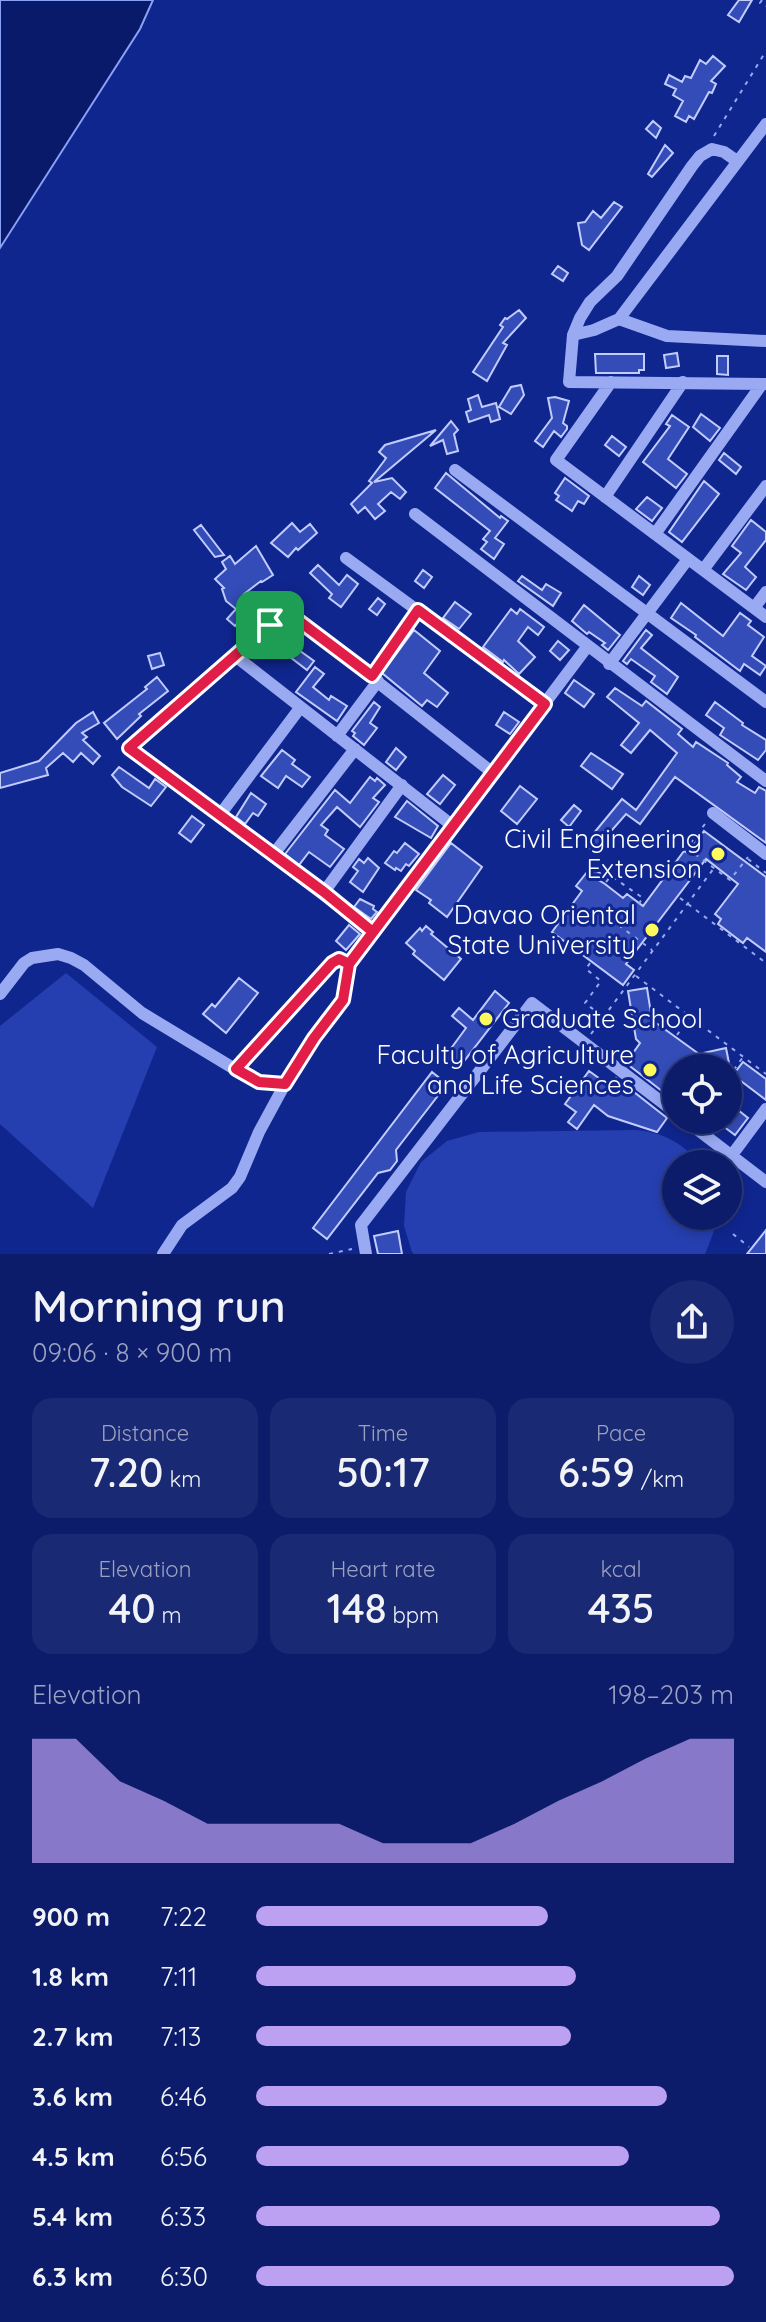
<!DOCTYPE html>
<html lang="en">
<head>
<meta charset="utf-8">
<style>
  body { margin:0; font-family:Quicksand,sans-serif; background:#1a2973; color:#f1f3f6; height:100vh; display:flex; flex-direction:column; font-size:30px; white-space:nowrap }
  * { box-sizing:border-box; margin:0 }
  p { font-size:26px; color:#9aa1c1 }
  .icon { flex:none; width:44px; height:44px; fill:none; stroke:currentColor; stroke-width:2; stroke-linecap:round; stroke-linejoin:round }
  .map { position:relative; height:1254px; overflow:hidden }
  .drawer { display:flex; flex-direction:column; background:#0c1c6b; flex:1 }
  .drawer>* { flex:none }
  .buttons { position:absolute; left:662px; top:1054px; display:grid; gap:16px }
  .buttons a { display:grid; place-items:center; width:80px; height:80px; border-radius:50%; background:#0c1c6b; box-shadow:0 4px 12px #0003,0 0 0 2px #2c3a7e; font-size:40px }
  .pin { position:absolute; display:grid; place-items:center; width:68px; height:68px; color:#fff; margin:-34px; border-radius:16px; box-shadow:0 4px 12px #0006 }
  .round { display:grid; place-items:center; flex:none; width:84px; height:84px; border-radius:42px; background:#1a2973 }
  .headline { display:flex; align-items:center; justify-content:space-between; height:136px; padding:0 32px }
  h1 { font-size:44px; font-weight:600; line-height:60px }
  .metrics { display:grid; grid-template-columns:repeat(3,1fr); gap:12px; height:136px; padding:8px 32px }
  .metrics div { display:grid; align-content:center; border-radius:20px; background:#1a2973; text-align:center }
  .metrics b { font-size:40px; font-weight:600 }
  .metrics small { font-size:22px; font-weight:400 }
  .metrics p { font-size:22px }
  .chart { height:224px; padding:16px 32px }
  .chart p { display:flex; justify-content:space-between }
  .chart svg { width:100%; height:144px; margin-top:8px; fill:#bca0f2; opacity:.7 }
  ul { padding:0 32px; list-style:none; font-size:26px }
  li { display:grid; grid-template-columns:128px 96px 1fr; align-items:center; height:60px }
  li i { height:20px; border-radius:10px; background:#bca0f2 }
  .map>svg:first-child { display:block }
  .green { fill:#253fb0 }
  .water { fill:#091a6b; stroke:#8ba1f6; stroke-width:2 }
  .building { fill:#344cb7; stroke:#c1ccfd; stroke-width:2 }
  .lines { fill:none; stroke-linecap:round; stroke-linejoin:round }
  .path { stroke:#99aaf3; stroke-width:2; stroke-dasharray:4 6; stroke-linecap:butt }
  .minor { stroke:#99aaf3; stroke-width:12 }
  .route-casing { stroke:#fff; stroke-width:16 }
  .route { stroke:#e11d48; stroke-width:10 }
  .poi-dot { fill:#fffa5b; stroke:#10268f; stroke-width:3 }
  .labels { text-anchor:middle; stroke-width:6; stroke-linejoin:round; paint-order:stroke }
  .poi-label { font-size:26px; fill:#fff; stroke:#10268f; text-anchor:end }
</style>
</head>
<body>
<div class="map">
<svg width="766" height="1254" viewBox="0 0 766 1254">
  <rect width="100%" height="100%" fill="#10268f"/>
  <path class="green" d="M 66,973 L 157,1047 L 93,1208 L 0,1124 L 0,1026 Z
    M 636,1130 C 662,1132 683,1143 700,1164 L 676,1164 L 676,1216 L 716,1216 L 713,1234 L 705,1254 L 414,1254 L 412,1252 L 404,1226 L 406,1192 L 421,1162 L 447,1141 L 479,1132 Z"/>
  <path class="water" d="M 0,0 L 153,0 L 140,29 L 0,248 Z"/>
  <path class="building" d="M 739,0 L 752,0 L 739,22 L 728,15 Z
    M 713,56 L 725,66 L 711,81 L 716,84 L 712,93 L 709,92 L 694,119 L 689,116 L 686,122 L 675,116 L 683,101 L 673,95 L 676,89 L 665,84 L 669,75 L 682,82 L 685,76 L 691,78 L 700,60 L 706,64 Z
    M 653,121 L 661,128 L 656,138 L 646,129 Z
    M 665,145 L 673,153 L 652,177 L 648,174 Z
    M 614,202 L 622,207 L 589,250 L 582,245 L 578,223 L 585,222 L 593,211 L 601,218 Z
    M 558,266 L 568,273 L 563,281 L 552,274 Z
    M 519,310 L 526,318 L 503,343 L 507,345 L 487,381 L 473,372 L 503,327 L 500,325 L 505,318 L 507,319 Z
    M 677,353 L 679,366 L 666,368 L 664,355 Z
    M 595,354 L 644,354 L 644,370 L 639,370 L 639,373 L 596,373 Z
    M 717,356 L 728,356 L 728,375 L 717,374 Z
    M 521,385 L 524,395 L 511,414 L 499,407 L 511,387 Z
    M 478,395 L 482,407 L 496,403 L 500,419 L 491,422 L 489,415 L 469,422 L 466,412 L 471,410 L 468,399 Z
    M 555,397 L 569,401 L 563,423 L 567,426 L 567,429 L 561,437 L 554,431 L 543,447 L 535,441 L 552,418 L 548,398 Z
    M 701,414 L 720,428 L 710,441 L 693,427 Z
    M 672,415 L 689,427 L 668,459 L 687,474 L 676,488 L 643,462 L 670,426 L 666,424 Z
    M 451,421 L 458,430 L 454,434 L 458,451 L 447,454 L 443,440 L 430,446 Z
    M 436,430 L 374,482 L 392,478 L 406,492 L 400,499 L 391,492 L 378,504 L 385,511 L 375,519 L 365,507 L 358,513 L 351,504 L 372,483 L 369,481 L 384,461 L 386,458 L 379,452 L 385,445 Z
    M 612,436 L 626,447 L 619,456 L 605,445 Z
    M 724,453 L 741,467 L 736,474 L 719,460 Z
    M 446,473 L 500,518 L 501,516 L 508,521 L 495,538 L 504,544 L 494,559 L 481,549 L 487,542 L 483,539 L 490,531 L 435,488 Z
    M 565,478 L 589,496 L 584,504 L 578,501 L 572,511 L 556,500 L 559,496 L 555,493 Z
    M 704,481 L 719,494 L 682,542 L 669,532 Z
    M 647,497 L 662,508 L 652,521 L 636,509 Z
    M 751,520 L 766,532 L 766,540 L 745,567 L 756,577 L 746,590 L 723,574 L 741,553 L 732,546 Z
    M 292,523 L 300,532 L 310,524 L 317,533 L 298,550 L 296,548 L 288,557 L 271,543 Z
    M 201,525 L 224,555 L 215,557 L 194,530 Z
    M 256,546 L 273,575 L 262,582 L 261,581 L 244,594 L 262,611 L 256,618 L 248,611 L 235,626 L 227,619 L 236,609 L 226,601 L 222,589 L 224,588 L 215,579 L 226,569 L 222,562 L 230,556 L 235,564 Z
    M 318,565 L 339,585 L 347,575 L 358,584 L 341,607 L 329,598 L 332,594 L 310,573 Z
    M 423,570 L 432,577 L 424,588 L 415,581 Z
    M 522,576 L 542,590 L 546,584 L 561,593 L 553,606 L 518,581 Z
    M 639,576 L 650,585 L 643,595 L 632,587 Z
    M 378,598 L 385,604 L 377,615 L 369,609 Z
    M 455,602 L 471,614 L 459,629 L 443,618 Z
    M 681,603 L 723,636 L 740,613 L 751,621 L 748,625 L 764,637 L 752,656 L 766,666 L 760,675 L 744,664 L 740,671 L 695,637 L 696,635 L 671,618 Z
    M 584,605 L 620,635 L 608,650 L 602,645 L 605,643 L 589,632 L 587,634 L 572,621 Z
    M 511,609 L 517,614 L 520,609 L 544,627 L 538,635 L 528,627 L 518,641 L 535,657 L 519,674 L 504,660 L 503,662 L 483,647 Z
    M 414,630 L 440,651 L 424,673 L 448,693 L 437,707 L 427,700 L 422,706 L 382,673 Z
    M 646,630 L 652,635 L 641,648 L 678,677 L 667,694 L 651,682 L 655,676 L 631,659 L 627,664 L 623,661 Z
    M 558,641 L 569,650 L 560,660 L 550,651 Z
    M 296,648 L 314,661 L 307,670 L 290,657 Z
    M 160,653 L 164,665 L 152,669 L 148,656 Z
    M 315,667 L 324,674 L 313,687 L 329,700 L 331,696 L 347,706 L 337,721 L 296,692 Z
    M 157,677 L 168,691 L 139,714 L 141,716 L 117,739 L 104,723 L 147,689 L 145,687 Z
    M 574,680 L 594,694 L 584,707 L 565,693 Z
    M 615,688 L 642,706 L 646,701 L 682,729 L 678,734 L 693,747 L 696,742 L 728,763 L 727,765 L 741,777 L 737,782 L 755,793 L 759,787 L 766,791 L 766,843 L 675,777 L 640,824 L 626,814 L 612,830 L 597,853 L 584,845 L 622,799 L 636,810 L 677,753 L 650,730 L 631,753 L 621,745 L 639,723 L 607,697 Z
    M 374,702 L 380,707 L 370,723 L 377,728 L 364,745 L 353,736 L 355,733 L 352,731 Z
    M 715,702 L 743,723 L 742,725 L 766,740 L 766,750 L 758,760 L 720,735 L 724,728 L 706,715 Z
    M 93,712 L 99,723 L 82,733 L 87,737 L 83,740 L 100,756 L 93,764 L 81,753 L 73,762 L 63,753 L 46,768 L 48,775 L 0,788 L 0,773 L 39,761 L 76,723 Z
    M 504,712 L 519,722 L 510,734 L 496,725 Z
    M 396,748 L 406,757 L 396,770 L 386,762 Z
    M 282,750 L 295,760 L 292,764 L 310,777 L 302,787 L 286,776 L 278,788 L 261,776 Z
    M 591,753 L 623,774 L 612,789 L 581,766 Z
    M 119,767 L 149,788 L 155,779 L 166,787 L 151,806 L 122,787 L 112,775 Z
    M 443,775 L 455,785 L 440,804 L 427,794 Z
    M 370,777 L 375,781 L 377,778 L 385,785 L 373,798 L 379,802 L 360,827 L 337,807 L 321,825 L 328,830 L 325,835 L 344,849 L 330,867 L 309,852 L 299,865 L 285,854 L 335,790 L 350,803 Z
    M 520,786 L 537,799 L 517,824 L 501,811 Z
    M 251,793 L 266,804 L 258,816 L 253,813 L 245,824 L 236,817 Z
    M 407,801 L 438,826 L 431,838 L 395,817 Z
    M 574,805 L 581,811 L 569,827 L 561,820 Z
    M 192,816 L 204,825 L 191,842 L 179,833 Z
    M 704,831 L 766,877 L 766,952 L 747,938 L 743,943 L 718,924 L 721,919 L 715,914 L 738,884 L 706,859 L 626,964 L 634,970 L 623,985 L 552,932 L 582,891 L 576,886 L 591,867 L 601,874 L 597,879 L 605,884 L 623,898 L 627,894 L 643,906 L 684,851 L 688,853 Z
    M 405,843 L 419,854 L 409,866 L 406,864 L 401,871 L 396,868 L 395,870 L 385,863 L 394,851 L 397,853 Z
    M 451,843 L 482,867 L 447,917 L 429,903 L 431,900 L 416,890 Z
    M 368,858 L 379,868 L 363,892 L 350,882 L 358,871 L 353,867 L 359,859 L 364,863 Z
    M 360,899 L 374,906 L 373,909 L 377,912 L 371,919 L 354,907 Z
    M 349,925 L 360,934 L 346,950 L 336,941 Z
    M 426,926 L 433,932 L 431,934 L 461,959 L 444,980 L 413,954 L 415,951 L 406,943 L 420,928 L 422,931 Z
    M 239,978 L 258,993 L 226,1033 L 203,1014 L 212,1004 L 215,1007 Z
    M 647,988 L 652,1020 L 699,1054 L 726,1048 L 730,1068 L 676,1068 L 676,1102 L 626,1063 L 640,1043 L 636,1039 L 628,991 Z
    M 495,991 L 509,1003 L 458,1069 L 444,1058 L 466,1028 L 452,1016 L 459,1008 L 473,1020 Z
    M 743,1062 L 766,1079 L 766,1100 L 733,1075 Z
    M 589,1071 L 610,1086 L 616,1078 L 667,1118 L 657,1132 L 608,1116 L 594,1105 L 577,1129 L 568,1122 L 576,1112 L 565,1104 Z
    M 432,1072 L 447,1084 L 396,1150 L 397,1161 L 390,1170 L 378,1173 L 327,1239 L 313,1228 Z
    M 728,1102 L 748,1118 L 735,1135 L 715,1120 L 728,1120 Z
    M 766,1230 L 766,1254 L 747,1254 Z
    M 398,1231 L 402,1254 L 378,1254 L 374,1236 Z"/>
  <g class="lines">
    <path class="path" d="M 762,0 L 760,3 L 766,6
      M 714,136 L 766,51
      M 377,668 L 411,621
      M 705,824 L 687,848 L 730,880 L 748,857
      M 748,859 L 766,873
      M 606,882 L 611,876 L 643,898 L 621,927 L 652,950
      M 680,898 L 766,963
      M 590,963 L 586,969 L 601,981 L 585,1003 L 602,1016
      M 636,976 L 766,1074
      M 591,1034 L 714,868
      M 677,1035 L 689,1018
      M 728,1078 L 743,1057
      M 733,1234 L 749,1247
      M 329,1254 L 352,1249"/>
    <path class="minor" d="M 737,161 L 724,152 L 712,149 L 700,156 L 692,166 L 617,276 L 590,302 L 580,318 L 573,335 L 569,382 L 766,384
      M 619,319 L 667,336 L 766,341
      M 573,335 L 594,330 L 619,319 L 766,124
      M 611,382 L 556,460 L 766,617
      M 455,470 L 766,702
      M 605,497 L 683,382
      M 415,514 L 766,781
      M 655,534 L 762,384
      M 346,558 L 545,704
      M 703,570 L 766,486
      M 754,608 L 766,592
      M 234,655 L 453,826
      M 609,664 L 688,559
      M 337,736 L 378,681
      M 713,813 L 766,854
      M 219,816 L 300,708
      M 273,855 L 355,749
      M 324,892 L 402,785
      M 373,932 L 129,748 L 259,634 C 279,618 286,613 309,628 L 493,773
      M 0,994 L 24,963 L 32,958 L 58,954 L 71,958 L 84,965 L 142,1013 L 248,1077 L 259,1082 L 285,1084
      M 236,1069 L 332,963 L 339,959 L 349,964
      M 685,1120 L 766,1182
      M 732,1155 L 766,1109
      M 163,1254 L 182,1225 L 232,1188 L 240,1177 L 259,1132 L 285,1084 L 314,1038 L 343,1000 L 349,964 L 587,647
      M 366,1254 L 361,1225 L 532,1003 L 676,1113"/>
  </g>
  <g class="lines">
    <defs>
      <path id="route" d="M 270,625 L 129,748 L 324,892 L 373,932 L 349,964 L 343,1000 L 314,1038 L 285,1084 L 259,1082 L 236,1069 L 332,963 L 339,959 L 349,964 L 545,704 L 418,610 L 372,676 L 299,621 C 287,617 281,618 270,625"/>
    </defs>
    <use href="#route" class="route-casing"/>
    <use href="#route" class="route"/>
  </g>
  <g class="poi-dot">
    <circle cx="718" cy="854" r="8"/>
    <circle cx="652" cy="930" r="8"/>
    <circle cx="486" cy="1019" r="8"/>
    <circle cx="650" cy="1070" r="8"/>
  </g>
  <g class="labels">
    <g class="poi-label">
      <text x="702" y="848">Civil Engineering<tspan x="702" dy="30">Extension</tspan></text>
      <text x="636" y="924">Davao Oriental<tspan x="636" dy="30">State University</tspan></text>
      <text x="502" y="1028" text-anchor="start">Graduate School</text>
      <text x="634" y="1064">Faculty of Agriculture<tspan x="634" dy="30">and Life Sciences</tspan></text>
    </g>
  </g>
</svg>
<div class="buttons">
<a><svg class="icon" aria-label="locate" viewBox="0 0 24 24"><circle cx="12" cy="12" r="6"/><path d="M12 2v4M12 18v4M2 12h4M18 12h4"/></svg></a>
<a><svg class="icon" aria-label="layers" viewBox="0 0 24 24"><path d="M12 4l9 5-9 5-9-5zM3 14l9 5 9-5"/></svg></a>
</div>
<div class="pin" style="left:270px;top:625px;background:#1e9e55"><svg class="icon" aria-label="arrive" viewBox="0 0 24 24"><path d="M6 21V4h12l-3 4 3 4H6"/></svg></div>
</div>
<section class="drawer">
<div class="headline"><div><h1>Morning run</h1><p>09:06 · 8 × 900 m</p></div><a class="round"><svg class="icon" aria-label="share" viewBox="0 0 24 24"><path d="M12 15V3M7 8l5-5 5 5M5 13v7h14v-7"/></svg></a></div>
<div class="metrics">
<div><p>Distance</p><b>7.20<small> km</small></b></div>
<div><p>Time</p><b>50:17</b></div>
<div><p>Pace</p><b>6:59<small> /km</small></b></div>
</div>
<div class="metrics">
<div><p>Elevation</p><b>40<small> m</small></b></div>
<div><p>Heart rate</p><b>148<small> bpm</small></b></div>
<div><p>kcal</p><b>435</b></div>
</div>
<div class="chart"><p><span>Elevation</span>198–203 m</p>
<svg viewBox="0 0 160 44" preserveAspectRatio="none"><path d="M0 44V6L10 6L20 19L30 25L40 32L50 32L60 32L70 32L80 38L90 38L100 38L110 32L120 25L130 19L140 12L150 6L160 6V44z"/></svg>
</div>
<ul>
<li><b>900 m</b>7:22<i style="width:61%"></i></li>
<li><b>1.8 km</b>7:11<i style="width:67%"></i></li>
<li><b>2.7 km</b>7:13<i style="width:66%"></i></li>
<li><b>3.6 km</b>6:46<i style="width:86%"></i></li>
<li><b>4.5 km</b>6:56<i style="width:78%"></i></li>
<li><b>5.4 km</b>6:33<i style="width:97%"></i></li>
<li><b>6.3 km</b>6:30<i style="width:100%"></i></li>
</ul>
</section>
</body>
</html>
